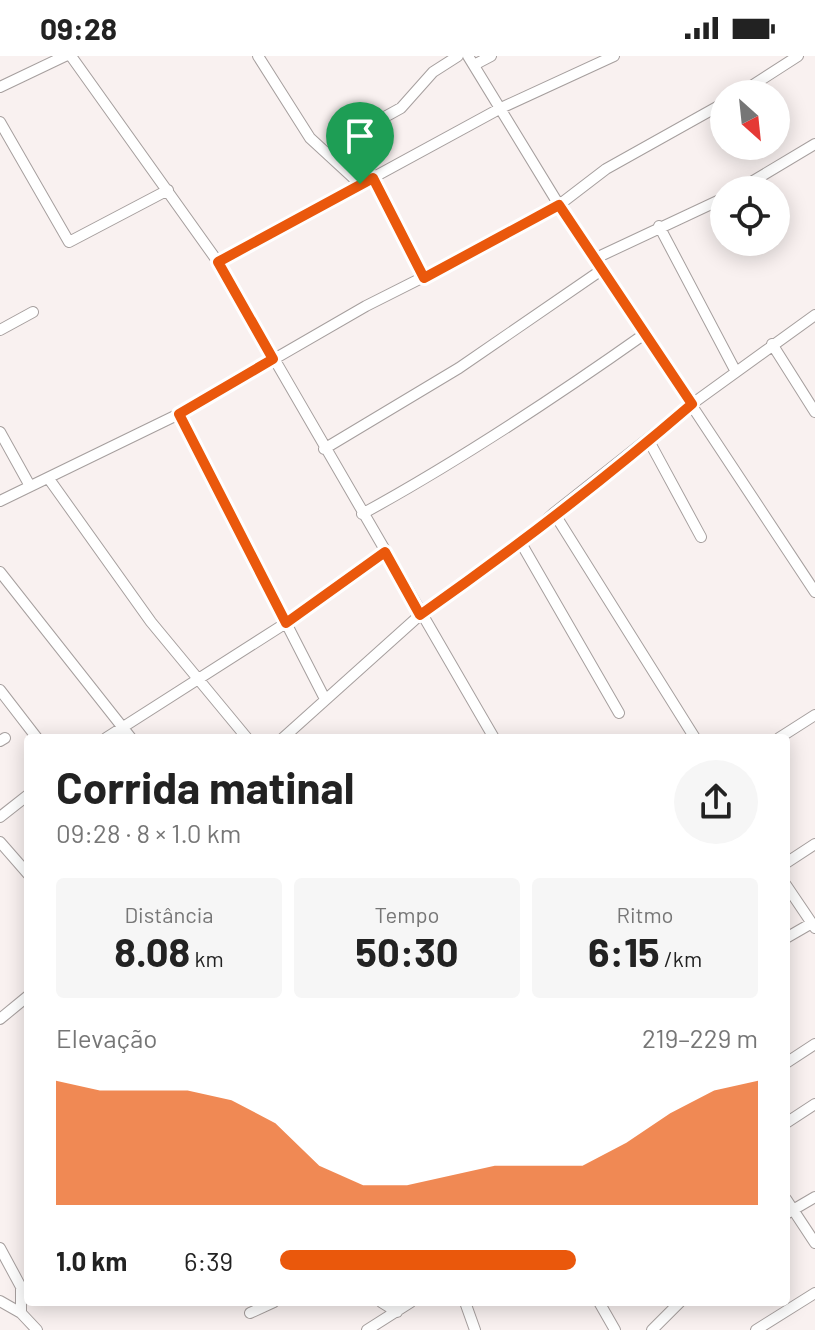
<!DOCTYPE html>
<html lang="pt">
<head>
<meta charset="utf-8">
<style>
  body { margin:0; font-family:Barlow,sans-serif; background:#f6f6f6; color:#222; height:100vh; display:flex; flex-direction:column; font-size:30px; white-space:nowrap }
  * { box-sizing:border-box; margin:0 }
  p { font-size:26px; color:#767676 }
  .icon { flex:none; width:44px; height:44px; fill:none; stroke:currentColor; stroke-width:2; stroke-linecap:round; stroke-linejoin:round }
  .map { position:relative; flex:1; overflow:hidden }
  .drawer { position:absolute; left:24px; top:678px; width:766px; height:572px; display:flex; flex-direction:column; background:#fff; border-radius:8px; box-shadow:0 4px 20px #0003 }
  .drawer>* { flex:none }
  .needle { width:52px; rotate:153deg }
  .controls { position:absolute; left:710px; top:24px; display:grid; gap:16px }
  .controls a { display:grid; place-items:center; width:80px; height:80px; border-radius:50%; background:#fff; box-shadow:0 4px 20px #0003; font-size:40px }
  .pin { position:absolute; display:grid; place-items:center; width:68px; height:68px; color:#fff; margin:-82px -34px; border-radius:50% 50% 50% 0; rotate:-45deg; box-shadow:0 0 8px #0007 }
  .pin .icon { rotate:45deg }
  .round { display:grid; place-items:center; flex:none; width:84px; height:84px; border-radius:42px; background:#f6f6f6 }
  .head { display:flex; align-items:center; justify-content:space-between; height:136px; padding:0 32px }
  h1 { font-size:44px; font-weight:700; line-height:60px }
  .metrics { display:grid; grid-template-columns:repeat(3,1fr); gap:12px; height:136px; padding:8px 32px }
  .metrics div { display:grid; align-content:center; border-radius:8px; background:#f6f6f6; text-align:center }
  .metrics b { font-size:40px; font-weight:700 }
  .metrics small { font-size:22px; font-weight:400 }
  .metrics p { font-size:22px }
  .chart { height:224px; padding:16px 32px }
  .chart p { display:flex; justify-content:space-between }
  .chart svg { width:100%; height:144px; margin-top:8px; fill:#ea580c; opacity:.7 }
  ul { padding:0 32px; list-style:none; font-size:26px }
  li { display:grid; grid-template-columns:128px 96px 1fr; align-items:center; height:60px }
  li i { height:20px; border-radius:10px; background:#ea580c }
  .status { display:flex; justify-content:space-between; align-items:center; height:56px; padding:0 40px; background:#fff; direction:ltr }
  .status svg { height:22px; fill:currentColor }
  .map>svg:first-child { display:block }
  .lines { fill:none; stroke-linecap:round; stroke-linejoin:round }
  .minor-casing { stroke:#a69f9e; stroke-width:12 }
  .minor { stroke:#fff; stroke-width:10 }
  .route-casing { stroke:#fff; stroke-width:16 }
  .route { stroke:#ea580c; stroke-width:10 }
</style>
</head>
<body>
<div class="status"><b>09:28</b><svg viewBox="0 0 49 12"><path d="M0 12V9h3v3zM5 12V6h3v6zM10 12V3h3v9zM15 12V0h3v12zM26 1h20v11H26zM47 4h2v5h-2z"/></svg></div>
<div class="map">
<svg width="815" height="1274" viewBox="0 0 815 1274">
  <rect width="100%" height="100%" fill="#f9f1f0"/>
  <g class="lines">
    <defs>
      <path id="minor" d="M 71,0 L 218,206 L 494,682
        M 258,0 L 310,82 L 360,128
        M 468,0 L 559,149 L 815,536
        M 474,9 L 491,0
        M 0,31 L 65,0
        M 739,38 L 798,0
        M 0,66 L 69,186 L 168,134
        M 363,73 L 401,52 L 433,16 L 458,0
        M 373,122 L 424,222
        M 738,134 L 815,88
        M 659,170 L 736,316
        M 596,202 L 724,142
        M 218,206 L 501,52 L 614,0
        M 0,274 L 33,256
        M 772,288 L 815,356
        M 179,358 L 325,643
        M 0,376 L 30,430
        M 649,385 L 701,481
        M 324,393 L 459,312 L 603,213
        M 49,423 L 151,566 L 247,682
        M 0,445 L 179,358 L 366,250 L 507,179 L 559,149 L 606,113 L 724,47
        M 554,457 L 695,682
        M 362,458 C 461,404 554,342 646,277
        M 521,487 L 619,657
        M 0,516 L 131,682
        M 0,634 L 37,682
        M 106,682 L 286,567 L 385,496
        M 283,682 L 420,559 L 521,487 L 554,457 L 692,348 L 815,259
        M 779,682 L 815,659
        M 0,685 L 5,682
        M 0,761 L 28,739
        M 0,786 L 28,818
        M 786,807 L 815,788
        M 786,829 L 815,872
        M 786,882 L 812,867
        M 0,963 L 28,940
        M 786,1007 L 815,988
        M 786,1067 L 815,1048
        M 786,1143 L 815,1187
        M 786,1158 L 815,1141
        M 0,1192 L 21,1231 L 21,1257 L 37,1274
        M 0,1245 L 21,1257
        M 381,1246 L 397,1256
        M 465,1246 L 475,1274
        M 599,1246 L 615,1274
        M 250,1257 L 274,1246
        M 367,1274 L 411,1246
        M 652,1274 L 680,1246
        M 756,1274 L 815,1237"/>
    </defs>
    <use href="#minor" class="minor-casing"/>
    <use href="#minor" class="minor"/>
  </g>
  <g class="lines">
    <defs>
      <path id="route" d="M 373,122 L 424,222 L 559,149 L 692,348 C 605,423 514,493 420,559 L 385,496 L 286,567 L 179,358 L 273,303 L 218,206 Z"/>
    </defs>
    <use href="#route" class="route-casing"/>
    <use href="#route" class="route"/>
  </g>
</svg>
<div class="controls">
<a><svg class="needle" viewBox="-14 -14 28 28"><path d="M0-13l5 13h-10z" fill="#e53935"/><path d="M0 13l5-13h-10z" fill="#767676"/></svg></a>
<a><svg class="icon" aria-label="locate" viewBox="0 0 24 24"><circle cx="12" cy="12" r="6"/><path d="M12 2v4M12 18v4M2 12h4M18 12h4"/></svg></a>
</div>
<div class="pin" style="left:360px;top:128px;background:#1e9e55"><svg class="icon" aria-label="arrive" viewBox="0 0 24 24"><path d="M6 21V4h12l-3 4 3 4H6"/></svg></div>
<section class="drawer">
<div class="head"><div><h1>Corrida matinal</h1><p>09:28 · 8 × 1.0 km</p></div><a class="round"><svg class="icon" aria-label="share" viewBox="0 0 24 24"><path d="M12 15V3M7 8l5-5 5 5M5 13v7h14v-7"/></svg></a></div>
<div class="metrics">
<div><p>Distância</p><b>8.08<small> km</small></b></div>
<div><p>Tempo</p><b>50:30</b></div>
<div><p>Ritmo</p><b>6:15<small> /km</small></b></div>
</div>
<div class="chart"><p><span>Elevação</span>219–229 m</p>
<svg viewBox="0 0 160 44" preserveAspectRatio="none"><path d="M0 44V6L10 9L20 9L30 9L40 12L50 19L60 32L70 38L80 38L90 35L100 32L110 32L120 32L130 25L140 16L150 9L160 6V44z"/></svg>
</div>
<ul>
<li><b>1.0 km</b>6:39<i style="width:62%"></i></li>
</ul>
</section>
</div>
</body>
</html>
